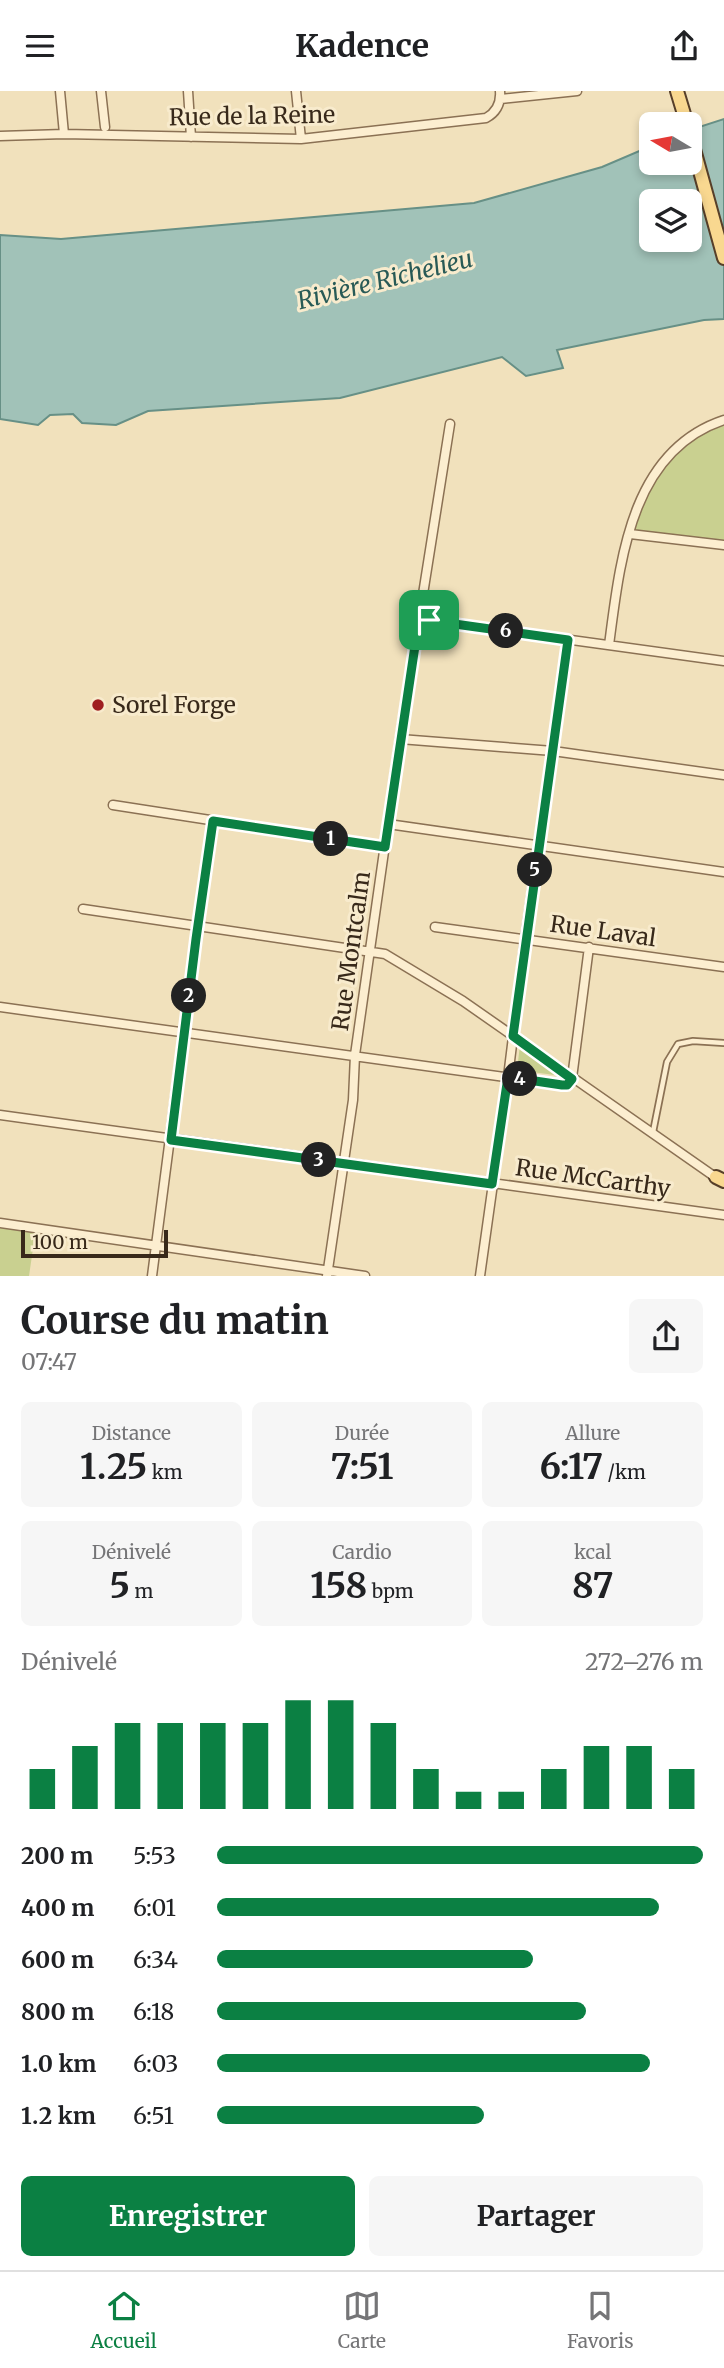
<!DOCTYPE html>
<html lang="fr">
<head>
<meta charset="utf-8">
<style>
  body { margin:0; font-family:Merriweather,serif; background:#f6f6f6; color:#202124; height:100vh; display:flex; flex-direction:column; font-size:26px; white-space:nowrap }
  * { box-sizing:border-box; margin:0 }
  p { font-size:23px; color:#757577 }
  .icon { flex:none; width:38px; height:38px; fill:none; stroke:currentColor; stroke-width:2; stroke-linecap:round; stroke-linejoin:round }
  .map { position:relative; height:1185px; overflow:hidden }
  .sheet { display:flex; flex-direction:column; background:#fff; flex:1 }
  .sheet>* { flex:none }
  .needle { width:46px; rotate:280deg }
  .tools { position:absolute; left:639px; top:21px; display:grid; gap:14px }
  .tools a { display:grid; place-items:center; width:63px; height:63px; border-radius:10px; background:#fff; box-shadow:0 4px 10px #0003; font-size:35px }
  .scale { position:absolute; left:21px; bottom:18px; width:147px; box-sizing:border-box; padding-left:7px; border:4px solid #38291a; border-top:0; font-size:19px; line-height:24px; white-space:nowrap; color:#38291a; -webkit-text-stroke:5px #f8ebcd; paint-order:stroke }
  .pin { position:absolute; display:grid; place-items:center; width:60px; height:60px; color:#fff; margin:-30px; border-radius:14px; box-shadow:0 4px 10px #0006 }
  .km { position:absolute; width:35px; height:35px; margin:-18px; border-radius:50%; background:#222; color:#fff; font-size:19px; line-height:35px; text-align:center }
  .round { display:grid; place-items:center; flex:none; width:74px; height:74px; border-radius:10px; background:#f6f6f6 }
  .overview { display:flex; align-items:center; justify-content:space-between; height:119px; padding:0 21px }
  h1 { font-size:38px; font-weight:700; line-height:52px }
  .stats { display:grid; grid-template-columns:repeat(3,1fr); gap:10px; height:119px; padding:7px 21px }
  .stats div { display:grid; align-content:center; border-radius:10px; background:#f6f6f6; text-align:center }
  .stats b { font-size:35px; font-weight:700 }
  .stats small { font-size:19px; font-weight:400 }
  .stats p { font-size:19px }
  .chart { height:196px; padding:14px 21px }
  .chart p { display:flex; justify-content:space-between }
  .chart svg { width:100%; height:126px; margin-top:7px; stroke:#0b8043; stroke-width:6 }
  .action { display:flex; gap:14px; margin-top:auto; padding:14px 21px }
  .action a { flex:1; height:80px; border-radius:10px; background:#0b8043; color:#fff; font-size:28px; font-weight:700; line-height:80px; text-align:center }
  .action a+a { background:#f6f6f6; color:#202124 }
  ul { padding:0 21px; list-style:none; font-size:23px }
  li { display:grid; grid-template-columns:112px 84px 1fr; align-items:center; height:52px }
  li i { height:18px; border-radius:9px; background:#0b8043 }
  header { display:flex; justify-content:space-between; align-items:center; height:91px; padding:0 21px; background:#fff; font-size:32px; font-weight:700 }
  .tab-bar { display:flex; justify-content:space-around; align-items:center; height:98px; border-top:2px solid #e0e0e0; background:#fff; font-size:19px; color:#757577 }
  .tab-bar a { display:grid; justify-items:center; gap:4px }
  .tab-bar .selected { color:#0b8043 }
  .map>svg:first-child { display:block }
  .green { fill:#c9d090 }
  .water { fill:#a1c2b8; stroke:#679086; stroke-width:2; fill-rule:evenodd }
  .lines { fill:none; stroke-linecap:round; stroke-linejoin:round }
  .lane-casing { stroke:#8b7154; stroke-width:8 }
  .street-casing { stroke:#8b7154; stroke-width:11 }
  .primary-casing { stroke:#573f29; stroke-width:16 }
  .lane { stroke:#fceed0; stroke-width:4.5 }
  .street { stroke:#fceed0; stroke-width:8 }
  .primary { stroke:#f9d890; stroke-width:12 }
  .route-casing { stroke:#fff; stroke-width:14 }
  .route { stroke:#0b8043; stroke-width:9 }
  .poi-dot { fill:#9f1f21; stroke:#f8ebcd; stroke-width:2.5 }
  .labels { text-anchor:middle; stroke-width:6; stroke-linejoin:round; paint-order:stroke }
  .street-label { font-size:23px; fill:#38291a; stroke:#f8ebcd }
  .poi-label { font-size:23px; fill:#38291a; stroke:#f8ebcd; text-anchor:start }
  .water-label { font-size:24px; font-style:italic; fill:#285a56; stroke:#f8ebcd }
</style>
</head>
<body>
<header><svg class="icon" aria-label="menu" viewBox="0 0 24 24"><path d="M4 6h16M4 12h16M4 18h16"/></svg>Kadence<svg class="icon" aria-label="share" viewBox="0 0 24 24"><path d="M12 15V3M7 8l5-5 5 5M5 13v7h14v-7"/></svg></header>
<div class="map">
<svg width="724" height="1185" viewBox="0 0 724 1185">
  <rect width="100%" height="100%" fill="#f1e1bc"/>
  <path class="green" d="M 721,330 L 724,333 L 724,454 L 630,443 L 636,421 L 672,361 Z
    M 520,954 L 562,985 L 517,979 Z
    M 0,1132 L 36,1137 L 29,1185 L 0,1185 Z"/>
  <path class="water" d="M 724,28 L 724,228 L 704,229 L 557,259 L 563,277 L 526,285 L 502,266 L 340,307 L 148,320 L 116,334 L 82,332 L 73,323 L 50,324 L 38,334 L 0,328 L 0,144 L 61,148 L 474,112 L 602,76 L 651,55 L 651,72 L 690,72 L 690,39 ZM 651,110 L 690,110 L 690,149 L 651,149 Z"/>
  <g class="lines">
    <defs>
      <path id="lane" d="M 653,1041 L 667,971 L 678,953 L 693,950 L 724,952"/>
      <path id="street" d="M 60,0 L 64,43
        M 101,0 L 105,36
        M 188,0 L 191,46
        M 296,0 L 301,48
        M 501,8 L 577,0
        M 0,45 L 64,43 L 301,48 L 486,27 C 497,21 501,12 500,0
        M 630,443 L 724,454
        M 419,528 L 724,570
        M 609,554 C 620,471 630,360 724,329
        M 400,648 L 553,660 L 724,684
        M 113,714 L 385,756
        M 388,733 L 724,781
        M 83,818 L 385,863 L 463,910 L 718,1088
        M 435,836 L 724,876
        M 0,916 L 562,994 L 567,994 L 572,987 L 589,856
        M 0,1024 L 724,1124
        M 0,1132 L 365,1185
        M 152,1185 L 196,847 L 213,730
        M 327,1185 L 353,1009 L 355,964 L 400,648 L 450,333
        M 480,1185 L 508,986 L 525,849 L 568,549"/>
      <path id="primary" d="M 677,0 L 687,33
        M 690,44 L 724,167
        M 716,1086 L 724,1090"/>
    </defs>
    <use href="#lane" class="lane-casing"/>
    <use href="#street" class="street-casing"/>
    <use href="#primary" class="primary-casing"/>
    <use href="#lane" class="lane"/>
    <use href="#street" class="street"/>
    <use href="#primary" class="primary"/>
  </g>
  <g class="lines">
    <defs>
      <path id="route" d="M 419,528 L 568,549 L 513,945 L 572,988 L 567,994 L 562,994 L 508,986 L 492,1093 L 171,1049 L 196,848 L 213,730 L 385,756 Z"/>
    </defs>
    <use href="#route" class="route-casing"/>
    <use href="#route" class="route"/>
  </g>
  <circle class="poi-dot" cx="98" cy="614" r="7"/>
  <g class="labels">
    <g class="street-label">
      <text transform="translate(252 25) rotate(-1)" y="8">Rue de la Reine</text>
      <text transform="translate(603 840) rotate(8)" y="8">Rue Laval</text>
      <text transform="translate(351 860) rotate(-82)" y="8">Rue Montcalm</text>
      <text transform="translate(593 1087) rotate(8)" y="8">Rue McCarthy</text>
    </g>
    <g class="poi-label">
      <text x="112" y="622">Sorel Forge</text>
    </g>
    <g class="water-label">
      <text transform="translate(385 189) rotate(-14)" y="8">Rivière Richelieu</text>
    </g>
  </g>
</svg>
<div class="tools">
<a><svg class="needle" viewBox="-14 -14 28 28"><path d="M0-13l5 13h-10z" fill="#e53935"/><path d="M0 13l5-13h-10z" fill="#757577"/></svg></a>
<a><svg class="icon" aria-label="layers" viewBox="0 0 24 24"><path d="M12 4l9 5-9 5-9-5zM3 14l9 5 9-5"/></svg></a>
</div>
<div class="scale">100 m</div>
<div class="pin" style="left:429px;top:529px;background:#1e9e55"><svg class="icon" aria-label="arrive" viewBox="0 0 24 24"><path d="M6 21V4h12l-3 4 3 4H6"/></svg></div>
<b class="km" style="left:331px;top:748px">1</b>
<b class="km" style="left:189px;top:905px">2</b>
<b class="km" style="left:319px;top:1069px">3</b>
<b class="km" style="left:520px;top:988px">4</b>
<b class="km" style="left:535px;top:779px">5</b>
<b class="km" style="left:506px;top:540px">6</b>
</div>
<section class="sheet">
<div class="overview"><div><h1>Course du matin</h1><p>07:47</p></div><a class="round"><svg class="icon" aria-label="share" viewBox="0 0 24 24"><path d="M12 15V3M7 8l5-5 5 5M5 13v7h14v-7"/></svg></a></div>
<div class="stats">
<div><p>Distance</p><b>1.25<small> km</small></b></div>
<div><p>Durée</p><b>7:51</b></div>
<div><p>Allure</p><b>6:17<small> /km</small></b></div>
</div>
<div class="stats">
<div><p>Dénivelé</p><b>5<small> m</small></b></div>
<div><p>Cardio</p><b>158<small> bpm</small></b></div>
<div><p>kcal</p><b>87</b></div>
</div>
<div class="chart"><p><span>Dénivelé</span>272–276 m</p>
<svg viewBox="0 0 160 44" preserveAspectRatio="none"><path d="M5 44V30M15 44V22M25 44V14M35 44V14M45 44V14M55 44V14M65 44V6M75 44V6M85 44V14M95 44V30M105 44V38M115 44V38M125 44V30M135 44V22M145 44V22M155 44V30"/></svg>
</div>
<ul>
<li><b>200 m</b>5:53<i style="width:100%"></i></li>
<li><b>400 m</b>6:01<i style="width:91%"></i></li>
<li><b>600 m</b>6:34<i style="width:65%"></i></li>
<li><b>800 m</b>6:18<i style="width:76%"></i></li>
<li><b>1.0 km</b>6:03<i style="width:89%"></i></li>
<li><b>1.2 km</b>6:51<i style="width:55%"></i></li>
</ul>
<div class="action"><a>Enregistrer</a><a>Partager</a></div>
</section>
<nav class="tab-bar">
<a class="selected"><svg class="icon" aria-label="home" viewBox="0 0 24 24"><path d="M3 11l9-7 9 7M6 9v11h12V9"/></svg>Accueil</a>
<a><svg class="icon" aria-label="map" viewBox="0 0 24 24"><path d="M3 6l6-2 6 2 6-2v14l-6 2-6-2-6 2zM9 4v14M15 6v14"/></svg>Carte</a>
<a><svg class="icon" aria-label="saved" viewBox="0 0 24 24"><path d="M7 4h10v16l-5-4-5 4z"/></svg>Favoris</a>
</nav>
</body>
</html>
